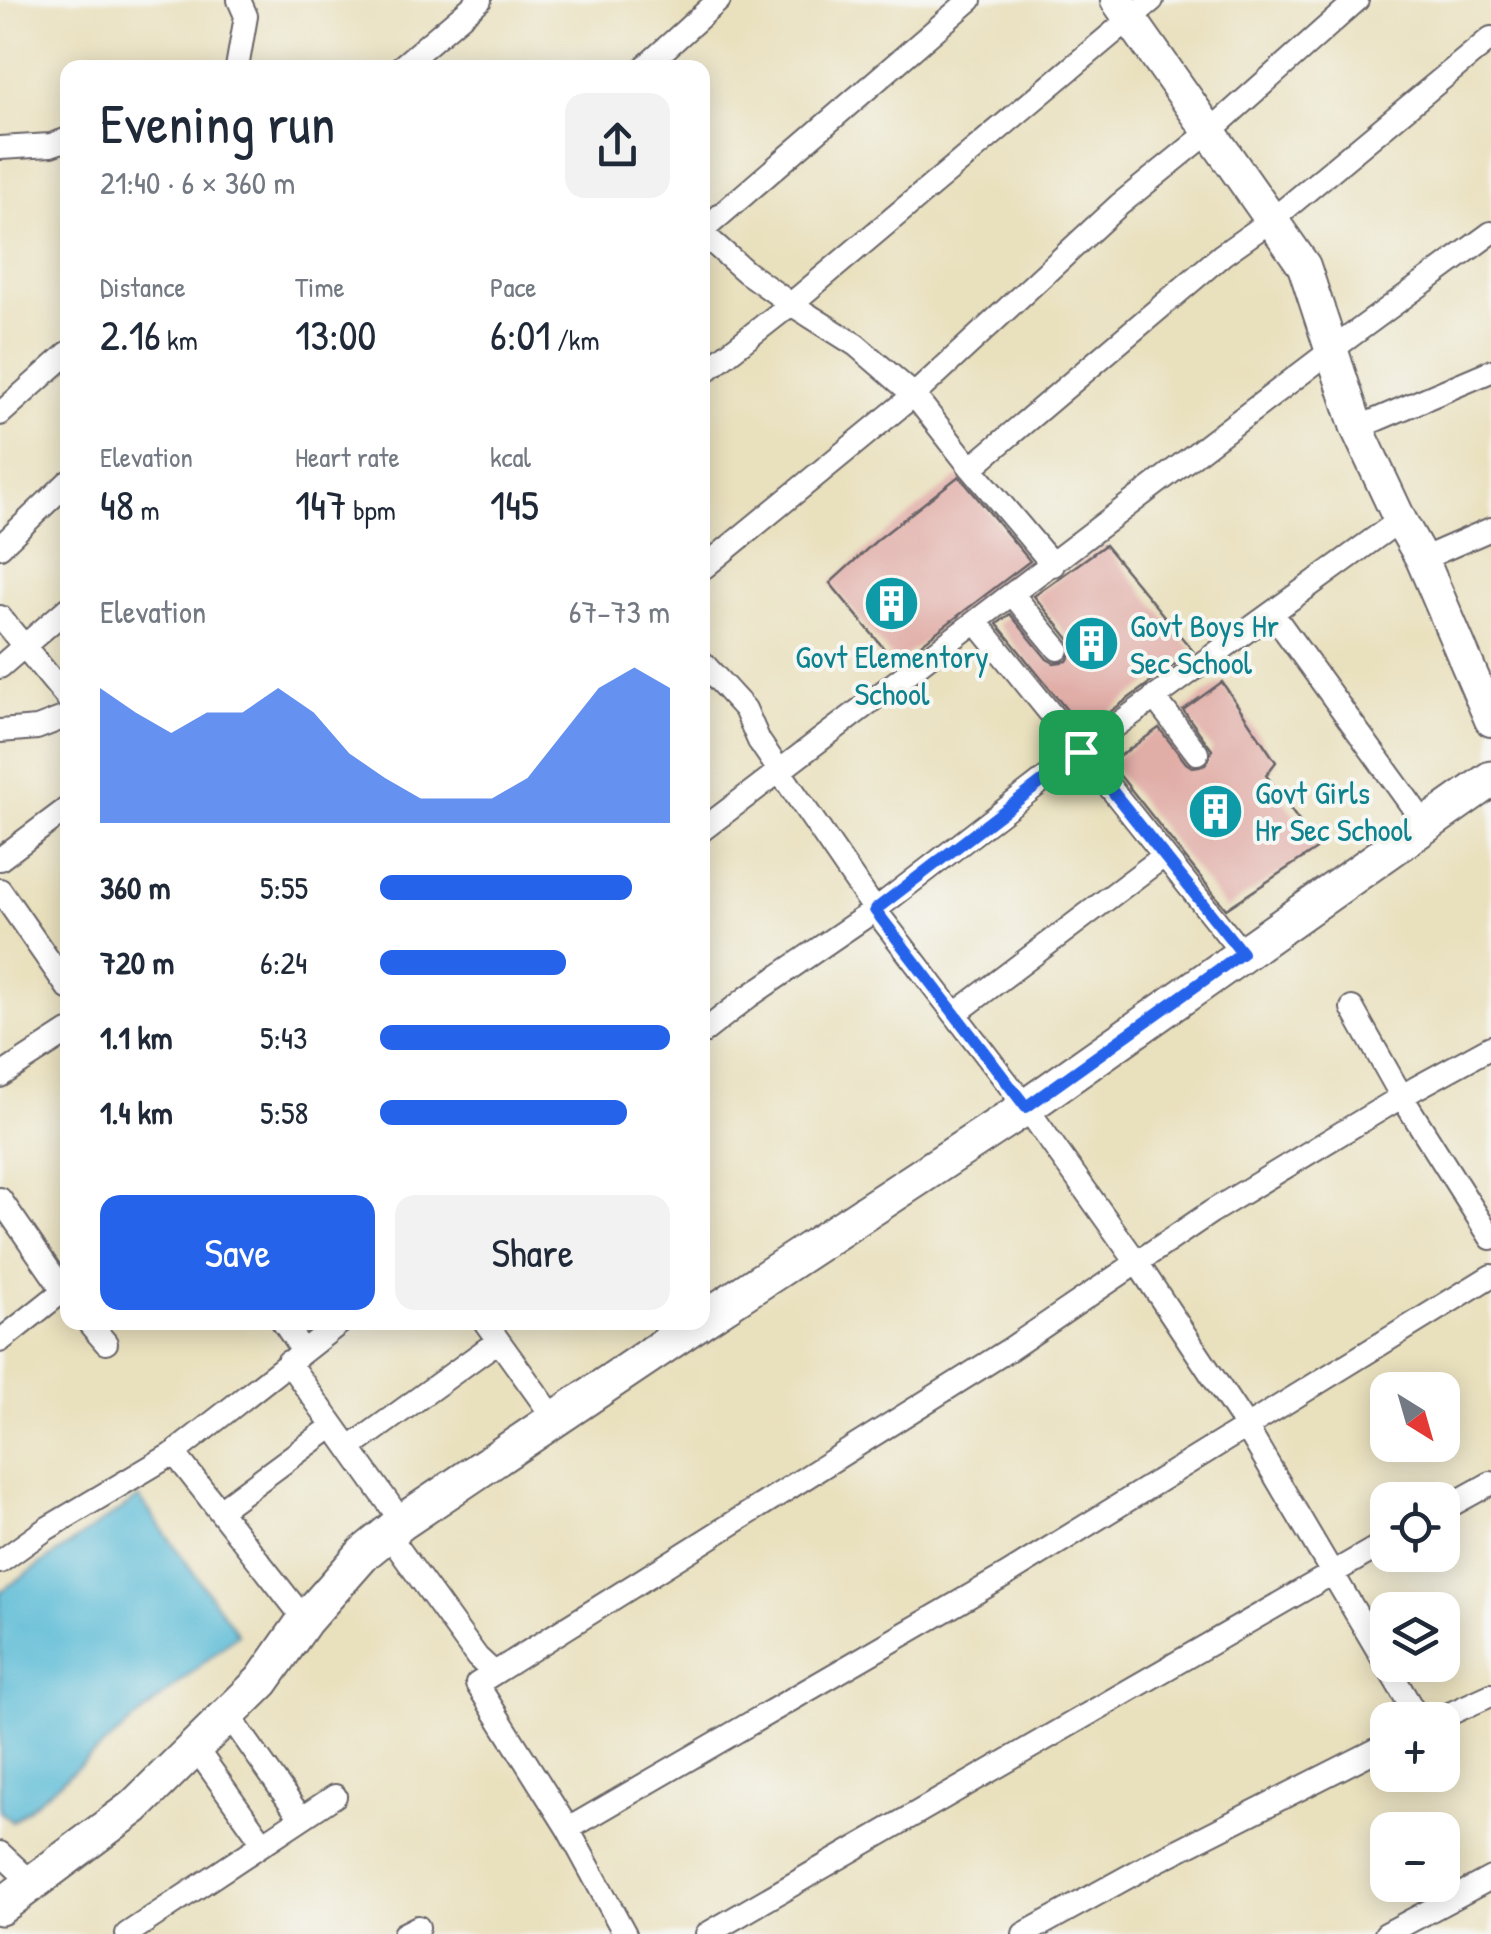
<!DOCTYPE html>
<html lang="en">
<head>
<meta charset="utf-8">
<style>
  body { margin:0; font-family:"Patrick Hand",sans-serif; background:#f2f2f3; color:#1f2937; height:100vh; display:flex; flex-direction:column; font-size:38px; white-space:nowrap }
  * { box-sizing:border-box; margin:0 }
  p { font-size:32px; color:#747a83 }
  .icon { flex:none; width:55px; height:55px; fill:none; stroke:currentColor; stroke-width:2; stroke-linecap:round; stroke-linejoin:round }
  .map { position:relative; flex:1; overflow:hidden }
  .drawer { position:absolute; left:60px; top:60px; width:650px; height:1270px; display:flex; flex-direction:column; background:#fff; border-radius:20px; box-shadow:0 5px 25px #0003 }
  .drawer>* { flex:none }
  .needle { width:65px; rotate:143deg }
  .controls { position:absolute; left:1370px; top:1372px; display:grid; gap:20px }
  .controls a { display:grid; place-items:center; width:90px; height:90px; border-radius:20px; background:#fff; box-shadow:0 5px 25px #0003; font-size:50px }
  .pin { position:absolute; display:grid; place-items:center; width:85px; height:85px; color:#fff; margin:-42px; border-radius:20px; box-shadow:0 5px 15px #0006 }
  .round { display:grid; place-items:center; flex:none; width:105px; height:105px; border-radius:20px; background:#f2f2f3 }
  .head { display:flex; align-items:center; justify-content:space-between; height:170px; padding:0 40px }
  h1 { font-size:55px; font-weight:600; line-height:75px }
  .figures { display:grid; grid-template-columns:repeat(3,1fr); gap:15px; height:170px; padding:10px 40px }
  .figures div { display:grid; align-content:center }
  .figures b { font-size:42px; font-weight:600 }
  .figures small { font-size:28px; font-weight:400 }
  .figures p { font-size:28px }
  .chart { height:280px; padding:20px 40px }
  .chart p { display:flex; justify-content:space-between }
  .chart svg { width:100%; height:180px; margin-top:10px; fill:#2563eb; opacity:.7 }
  .button { display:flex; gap:20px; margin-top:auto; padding:20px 40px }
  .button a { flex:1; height:115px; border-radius:20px; background:#2563eb; color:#fff; font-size:40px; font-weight:600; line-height:115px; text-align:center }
  .button a+a { background:#f2f2f3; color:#1f2937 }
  ul { padding:0 40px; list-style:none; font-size:32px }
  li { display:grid; grid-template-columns:160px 120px 1fr; align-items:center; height:75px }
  li i { height:25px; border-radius:12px; background:#2563eb }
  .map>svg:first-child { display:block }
  .water { fill:#58bad6; stroke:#3d6e88; stroke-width:2.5 }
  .building { fill:#e1ada7 }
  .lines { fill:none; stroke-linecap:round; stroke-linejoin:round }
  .street-casing { stroke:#686468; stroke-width:26 }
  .secondary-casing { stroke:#686468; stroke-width:36 }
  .primary-casing { stroke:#686468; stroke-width:39 }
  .street { stroke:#fff; stroke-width:22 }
  .secondary { stroke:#fff; stroke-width:32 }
  .primary { stroke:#fff; stroke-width:35 }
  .route-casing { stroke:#fff; stroke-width:20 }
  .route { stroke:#2563eb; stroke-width:12 }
  .labels { text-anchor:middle; stroke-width:8; stroke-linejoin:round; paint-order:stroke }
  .culture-label { font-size:32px; fill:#0d838f; stroke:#f6f6f2; text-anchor:start }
</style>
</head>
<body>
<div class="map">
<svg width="1491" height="1934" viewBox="0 0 1491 1934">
  <rect width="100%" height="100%" fill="#f6f6f2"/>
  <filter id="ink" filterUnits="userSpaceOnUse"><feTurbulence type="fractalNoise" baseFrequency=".01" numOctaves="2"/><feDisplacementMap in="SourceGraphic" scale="20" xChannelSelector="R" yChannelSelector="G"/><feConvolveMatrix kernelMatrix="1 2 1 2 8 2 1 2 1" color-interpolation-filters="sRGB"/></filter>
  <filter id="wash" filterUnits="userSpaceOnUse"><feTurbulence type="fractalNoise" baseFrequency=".0048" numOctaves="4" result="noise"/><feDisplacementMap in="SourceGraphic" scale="40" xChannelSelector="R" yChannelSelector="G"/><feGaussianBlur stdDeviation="2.25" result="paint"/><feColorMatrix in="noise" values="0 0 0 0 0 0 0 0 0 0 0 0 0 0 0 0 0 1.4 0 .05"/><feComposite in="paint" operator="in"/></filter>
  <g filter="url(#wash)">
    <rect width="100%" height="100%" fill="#e9e0bd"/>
    <path class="water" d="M 139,1497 L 238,1634 L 12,1822 L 0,1811 L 0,1592 Z"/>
    <g id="blocks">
      <path class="building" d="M 959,476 L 1030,561 L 896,663 L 830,583 L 877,540 Z
        M 1105,545 L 1193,651 L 1084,731 L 997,624 L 1010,614 L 1047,659 L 1054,663 L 1067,661 L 1072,653 L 1070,640 L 1034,596 Z
        M 1222,682 L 1276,762 L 1266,775 L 1318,848 L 1226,909 L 1110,763 L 1159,728 L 1186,763 L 1192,767 L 1205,765 L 1212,750 L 1183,710 Z"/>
    </g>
  </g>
  <g filter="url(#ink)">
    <use href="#blocks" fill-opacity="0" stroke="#686468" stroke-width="2.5"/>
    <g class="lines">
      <defs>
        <path id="street" d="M 237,68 L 246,16 L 239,0
          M 400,68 L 480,0
          M 644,68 L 719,0
          M 0,148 L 51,145 L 68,139
          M 702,231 L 970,0
          M 702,233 L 746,272 L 791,304 L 856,345 L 914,395 L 971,468 L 1222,255 L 1273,219 L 1491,38
          M 702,374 L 791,304 L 1152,0
          M 0,414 L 68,353
          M 1357,428 L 1491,371
          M 971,468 L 1053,565
          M 0,547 L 68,482
          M 1422,559 L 1491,529
          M 702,569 L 914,395 L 1119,205 L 1209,132 L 1357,0
          M 1013,595 L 1058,649
          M 1272,613 L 1425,824
          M 0,617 L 68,699
          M 977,623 L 1081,751 L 1400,520
          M 702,662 L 745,709 L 759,741 L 875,910 L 1026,1107 L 1138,1264 L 1245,1425 L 1419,1720
          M 0,667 L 68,608
          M 1154,697 L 1197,753
          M 0,731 L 37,728 L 68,716
          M 702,830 L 1333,349 L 1491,233
          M 0,859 L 68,808
          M 0,890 L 68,988
          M 1352,1008 L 1402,1097 L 1491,1238
          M 955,1014 L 1164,856
          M 702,1033 L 748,997 L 875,910 L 1081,751 L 1242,953
          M 0,1076 L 68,1032
          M 0,1199 L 68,1297
          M 88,1322 L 106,1343
          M 283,1322 L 303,1351
          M 485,1322 L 554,1418
          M 0,1341 L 68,1287
          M 288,1362 L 402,1522
          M 350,1448 L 498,1341
          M 174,1453 L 305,1620
          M 221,1509 L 333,1426
          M 1442,1510 L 1491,1483
          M 388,1534 L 477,1657 L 494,1673
          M 0,1562 L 46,1529 L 174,1453 L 341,1322
          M 228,1714 L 301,1818
          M 1436,1720 L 1491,1695
          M 195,1747 L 263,1843
          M 568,1829 L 1006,1575 L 1491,1276
          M 0,1853 L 31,1882
          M 127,1934 L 335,1796
          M 404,1934 L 418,1927
          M 625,1934 L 568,1829 L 477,1684 L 1010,1349 L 1211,1212 L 1416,1088 L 1491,1047
          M 707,1934 L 1388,1541
          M 1024,1934 L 1153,1863 L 1388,1744
          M 1386,1934 L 1491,1878"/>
        <path id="secondary" d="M 1117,0 L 1304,266 L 1357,428 L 1400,520 L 1422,559 L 1491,720"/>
        <path id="primary" d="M 702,1320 L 1026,1107 L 1491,779
          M 0,1907 L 134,1807 L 262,1681 L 305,1620 L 364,1553 L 402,1522 L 699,1322"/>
      </defs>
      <use href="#street" class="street-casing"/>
      <use href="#secondary" class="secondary-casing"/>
      <use href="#primary" class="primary-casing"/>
      <use href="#street" class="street"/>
      <use href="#secondary" class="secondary"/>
      <use href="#primary" class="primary"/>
    </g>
  </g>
  <g class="lines" filter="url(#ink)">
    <defs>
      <path id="route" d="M 1081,752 L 1242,953 L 1026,1107 L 875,910 Z"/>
    </defs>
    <use href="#route" class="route-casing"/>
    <use href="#route" class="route"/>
  </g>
  <defs>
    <symbol id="building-disc" viewBox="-11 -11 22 22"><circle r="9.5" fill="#0f9aa8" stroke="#f6f6f2"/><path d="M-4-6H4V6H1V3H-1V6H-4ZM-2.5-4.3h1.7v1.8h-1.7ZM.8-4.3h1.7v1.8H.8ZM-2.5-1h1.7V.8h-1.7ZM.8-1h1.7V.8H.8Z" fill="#fff"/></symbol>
  </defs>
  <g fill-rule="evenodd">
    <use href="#building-disc" x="860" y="572" width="63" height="63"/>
    <use href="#building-disc" x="1060" y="612" width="63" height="63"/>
    <use href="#building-disc" x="1184" y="780" width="63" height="63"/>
  </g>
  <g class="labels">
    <g class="culture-label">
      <text x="1130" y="637">Govt Boys Hr<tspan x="1130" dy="37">Sec School</tspan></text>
      <text x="892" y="668" text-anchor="middle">Govt Elementory<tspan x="892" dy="37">School</tspan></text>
      <text x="1255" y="804">Govt Girls<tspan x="1255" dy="37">Hr Sec School</tspan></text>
    </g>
  </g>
</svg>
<div class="controls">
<a><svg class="needle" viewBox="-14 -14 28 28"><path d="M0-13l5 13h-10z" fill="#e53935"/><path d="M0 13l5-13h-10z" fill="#747a83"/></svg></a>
<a><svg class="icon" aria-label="locate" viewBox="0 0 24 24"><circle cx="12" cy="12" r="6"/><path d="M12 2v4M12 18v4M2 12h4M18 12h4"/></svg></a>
<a><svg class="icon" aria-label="layers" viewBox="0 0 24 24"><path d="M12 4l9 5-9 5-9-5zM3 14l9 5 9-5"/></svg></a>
<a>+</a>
<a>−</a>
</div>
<div class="pin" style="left:1081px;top:752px;background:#1e9e55"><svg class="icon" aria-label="arrive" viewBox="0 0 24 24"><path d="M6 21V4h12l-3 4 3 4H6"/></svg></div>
<section class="drawer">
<div class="head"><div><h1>Evening run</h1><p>21:40 · 6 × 360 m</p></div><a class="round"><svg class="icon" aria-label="share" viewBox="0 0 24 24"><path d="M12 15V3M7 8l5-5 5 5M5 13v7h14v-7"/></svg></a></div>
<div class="figures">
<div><p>Distance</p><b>2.16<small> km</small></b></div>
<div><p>Time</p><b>13:00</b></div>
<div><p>Pace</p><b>6:01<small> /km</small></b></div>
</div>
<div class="figures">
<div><p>Elevation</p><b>48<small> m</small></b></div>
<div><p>Heart rate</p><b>147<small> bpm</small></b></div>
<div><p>kcal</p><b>145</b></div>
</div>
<div class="chart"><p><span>Elevation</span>67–73 m</p>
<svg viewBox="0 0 160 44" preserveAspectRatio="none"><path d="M0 44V11L10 17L20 22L30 17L40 17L50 11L60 17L70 27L80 33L90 38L100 38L110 38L120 33L130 22L140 11L150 6L160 11V44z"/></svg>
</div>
<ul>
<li><b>360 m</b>5:55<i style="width:87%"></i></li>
<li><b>720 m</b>6:24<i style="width:64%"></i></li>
<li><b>1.1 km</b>5:43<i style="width:100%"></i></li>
<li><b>1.4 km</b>5:58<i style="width:85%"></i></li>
</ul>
<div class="button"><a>Save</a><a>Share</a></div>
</section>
</div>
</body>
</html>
